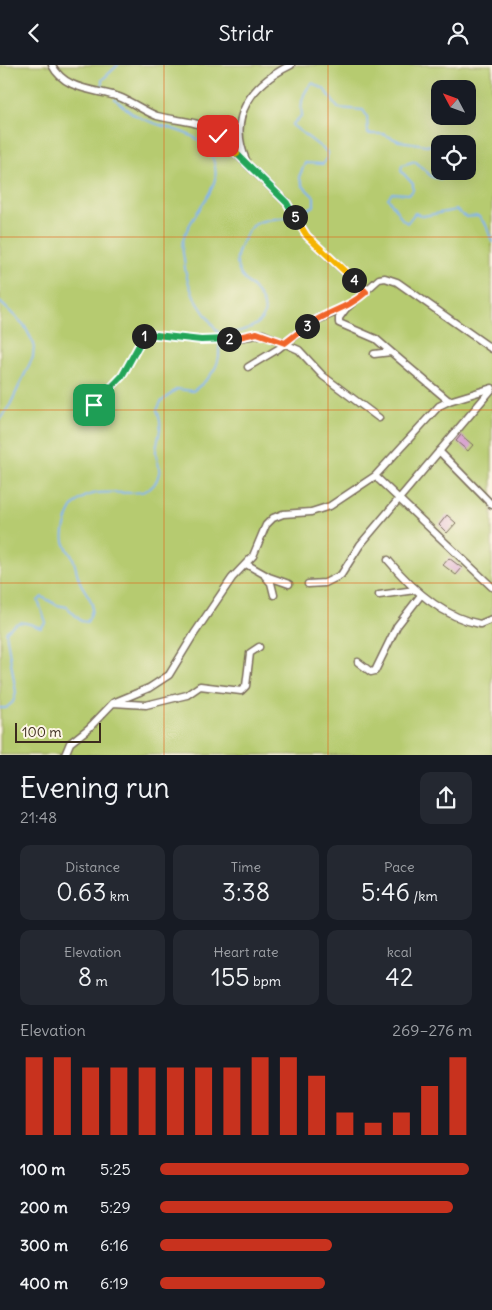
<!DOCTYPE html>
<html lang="en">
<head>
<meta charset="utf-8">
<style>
  body { margin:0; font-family:Delius,sans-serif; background:#242831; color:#f1f3f6; height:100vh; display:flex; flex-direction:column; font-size:19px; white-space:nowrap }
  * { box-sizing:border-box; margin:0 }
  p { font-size:16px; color:#9ea1a6 }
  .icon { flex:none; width:28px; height:28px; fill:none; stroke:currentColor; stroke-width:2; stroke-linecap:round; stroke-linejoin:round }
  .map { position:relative; height:690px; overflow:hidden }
  .drawer { display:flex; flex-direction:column; background:#171b24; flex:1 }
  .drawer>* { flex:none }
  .needle { width:32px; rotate:311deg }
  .tools { position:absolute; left:431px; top:15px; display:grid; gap:10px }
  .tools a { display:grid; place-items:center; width:45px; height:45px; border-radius:10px; background:#171b24; box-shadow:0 5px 20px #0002; font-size:25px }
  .scale { position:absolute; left:15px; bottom:12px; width:86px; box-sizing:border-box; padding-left:5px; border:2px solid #3b2a1e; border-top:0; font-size:14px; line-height:18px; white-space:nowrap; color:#3b2a1e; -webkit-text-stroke:4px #fcf5e5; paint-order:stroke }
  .pin { position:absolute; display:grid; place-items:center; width:42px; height:42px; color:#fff; margin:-21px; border-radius:10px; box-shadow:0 2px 8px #0006 }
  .km { position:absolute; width:25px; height:25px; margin:-12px; border-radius:50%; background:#222; color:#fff; font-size:14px; line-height:25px; text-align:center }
  .round { display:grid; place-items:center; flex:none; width:52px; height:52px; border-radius:10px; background:#242831 }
  .headline { display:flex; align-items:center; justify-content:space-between; height:85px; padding:0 20px }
  h1 { font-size:28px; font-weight:600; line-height:38px }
  .metrics { display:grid; grid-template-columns:repeat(3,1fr); gap:8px; height:85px; padding:5px 20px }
  .metrics div { display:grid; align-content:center; border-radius:10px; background:#242831; text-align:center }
  .metrics b { font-size:25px; font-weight:600 }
  .metrics small { font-size:14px; font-weight:400 }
  .metrics p { font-size:14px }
  .chart { height:140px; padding:10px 20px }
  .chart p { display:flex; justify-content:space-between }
  .chart svg { width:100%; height:90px; margin-top:5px; stroke:#c8321e; stroke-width:6 }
  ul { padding:0 20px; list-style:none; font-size:16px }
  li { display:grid; grid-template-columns:80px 60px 1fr; align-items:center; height:38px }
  li i { height:12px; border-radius:6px; background:#c8321e }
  header { display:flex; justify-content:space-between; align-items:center; height:65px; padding:0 20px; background:#171b24; font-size:22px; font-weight:600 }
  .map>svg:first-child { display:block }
  .green { fill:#b6cb6f; stroke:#787a46; fill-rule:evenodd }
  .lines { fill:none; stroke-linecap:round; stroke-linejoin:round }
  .stream { stroke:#81b4ee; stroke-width:2 }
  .building { fill:#d399cd }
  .minor-casing { stroke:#7b6e5d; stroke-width:9 }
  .path { stroke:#7b6e5d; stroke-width:1; stroke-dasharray:1 4; stroke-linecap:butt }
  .minor { stroke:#fff; stroke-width:6 }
  .split-1-casing { stroke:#fff; stroke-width:10 }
  .split-2-casing { stroke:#fff; stroke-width:10 }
  .split-3-casing { stroke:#fff; stroke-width:10 }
  .split-4-casing { stroke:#fff; stroke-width:10 }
  .split-5-casing { stroke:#fff; stroke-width:10 }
  .split-6-casing { stroke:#fff; stroke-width:10 }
  .split-7-casing { stroke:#fff; stroke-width:10 }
  .split-1 { stroke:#22a559; stroke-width:6 }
  .split-2 { stroke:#22a559; stroke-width:6 }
  .split-3 { stroke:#f0652b; stroke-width:6 }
  .split-4 { stroke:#f0652b; stroke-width:6 }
  .split-5 { stroke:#f5b400; stroke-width:6 }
  .split-6 { stroke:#22a559; stroke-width:6 }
  .split-7 { stroke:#f5b400; stroke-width:6 }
  .grid { fill:none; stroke:#e8590c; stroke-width:1; stroke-opacity:0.55 }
</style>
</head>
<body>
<header><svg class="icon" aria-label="back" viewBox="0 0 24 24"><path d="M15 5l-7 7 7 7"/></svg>Stridr<svg class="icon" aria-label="person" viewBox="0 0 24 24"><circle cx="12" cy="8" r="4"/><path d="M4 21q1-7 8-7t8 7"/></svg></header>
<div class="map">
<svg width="492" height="690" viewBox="0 0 492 690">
  <rect width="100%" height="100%" fill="#fcf5e5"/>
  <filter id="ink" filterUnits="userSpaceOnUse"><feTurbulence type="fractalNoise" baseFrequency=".02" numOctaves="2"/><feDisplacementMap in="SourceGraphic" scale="10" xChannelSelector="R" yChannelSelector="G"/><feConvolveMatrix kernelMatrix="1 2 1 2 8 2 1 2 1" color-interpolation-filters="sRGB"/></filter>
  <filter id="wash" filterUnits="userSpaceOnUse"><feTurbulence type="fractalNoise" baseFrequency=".0096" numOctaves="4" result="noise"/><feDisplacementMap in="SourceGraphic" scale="20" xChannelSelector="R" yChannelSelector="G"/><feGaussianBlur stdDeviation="1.12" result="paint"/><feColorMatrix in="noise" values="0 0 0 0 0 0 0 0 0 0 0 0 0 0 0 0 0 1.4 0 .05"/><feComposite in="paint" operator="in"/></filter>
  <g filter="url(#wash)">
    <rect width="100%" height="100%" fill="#f3ebd2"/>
    <path class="green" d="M 0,0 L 492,0 L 492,690 L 0,690 ZM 440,24 L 468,24 L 468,51 L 440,51 ZM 440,79 L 468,79 L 468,106 L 440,106 Z"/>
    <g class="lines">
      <path class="stream" d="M 105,26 L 102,21 L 102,15 L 118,0
        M 448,106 L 442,114 L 432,112 L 415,96 L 402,100 L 401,106 L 413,119 L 413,125 L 410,129 L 392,128 L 388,133 L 402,154 L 407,158 L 415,148 L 423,151 L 456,145 L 466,152 L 478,151 L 486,160 L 492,177
        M 297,150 L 314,141 L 314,132 L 303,121 L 299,112 L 305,98 L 323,99 L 327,94 L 327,87 L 292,60 L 302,50 C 300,38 303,27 312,18 L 324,24 L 338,43 L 363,45 L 367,51 L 368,69 L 383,69 L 399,76 L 440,82
        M 0,237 L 24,260 L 34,279 L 33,292 L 10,340 L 0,354
        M 221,271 C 249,265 282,257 254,224 C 249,218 241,213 239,206 C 234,196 238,186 242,177 C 246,170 250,160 259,157 C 270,153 282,154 293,151
        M 0,643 L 6,643 L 13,637 L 16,628 L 6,567 C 19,553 24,557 41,563 L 46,557 L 38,536 L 42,532 L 57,540 L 67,542 L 81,556 L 87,557 C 90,552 93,545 92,539 C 90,532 84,525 81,519 C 77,511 76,502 73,493 C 70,488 65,482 64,476 C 62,468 67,451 72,443 C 96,408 151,449 159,408 C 161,401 155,393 156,386 C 158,369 164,363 157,345 L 161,337 L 177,324 L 193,326 C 204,318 217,307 219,291 C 219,284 219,278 221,271 C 202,245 186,227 184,194 C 183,188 181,180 183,175 C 193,140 233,121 207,83 C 196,66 157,62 139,52 C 130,48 122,40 115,34"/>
    </g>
    <g id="blocks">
      <path class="building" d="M 461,370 L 473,380 L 468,386 L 456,376 Z
        M 447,450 L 456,458 L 447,468 L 439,460 Z
        M 449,493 L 462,503 L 456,510 L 443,500 Z"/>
    </g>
  </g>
  <g filter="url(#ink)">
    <use href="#blocks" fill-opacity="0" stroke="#7b6e5d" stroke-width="1"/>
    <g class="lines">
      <defs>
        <path id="minor" d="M 52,0 C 65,26 96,24 119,32 C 132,37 144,46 157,51 C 176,56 196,55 213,66 L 287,138 L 307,171 L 366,227
          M 246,95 C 227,51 252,19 291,0
          M 347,242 L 339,253 L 339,258 L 376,274 L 391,287
          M 231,274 L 263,269 L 299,285 L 323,311 L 379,353
          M 374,289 L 391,287 L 449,336
          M 248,302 L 278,284 L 312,257 L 348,242 L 379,214 L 385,213 L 397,217 L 492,284
          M 439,386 L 492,440
          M 375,411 L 492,522
          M 388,495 C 412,524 442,552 480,559 L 492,554
          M 246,499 L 269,512 L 289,519
          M 265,511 L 271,518 L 274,530
          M 308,519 L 325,518 L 341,510 L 360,480 L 491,325
          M 379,530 L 415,525
          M 358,597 L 371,607 L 375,606 L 397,561 L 421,530
          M 113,638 L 146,640 L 187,630 L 200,621 L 241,626 L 246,621 L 250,588 L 259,582
          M 65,690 L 70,678 L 89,663 L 113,638 L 149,623 L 169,610 L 194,569 L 232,513 L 253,491 L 266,460 L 273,453 L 283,449 L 311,447 L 330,441 L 375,411 L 439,341 L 449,336 L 492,323"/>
      </defs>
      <use href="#minor" class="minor-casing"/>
      <path class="path" d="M 94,340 L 122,311 L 143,271 L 147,269 L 201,275 L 226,274"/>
      <use href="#minor" class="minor"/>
    </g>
  </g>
  <g class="lines" filter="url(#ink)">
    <defs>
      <path id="split-1" d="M 94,340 L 122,311 L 144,271"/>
      <path id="split-2" d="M 144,271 L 147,269 L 201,275 L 229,274"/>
      <path id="split-3" d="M 229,274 L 257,268 L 285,278 L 307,261"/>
      <path id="split-4" d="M 307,261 C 327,246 346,245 366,227 L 354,215"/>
      <path id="split-5" d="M 295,152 L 307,171 L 354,215"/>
      <path id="split-6" d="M 237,89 L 287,138 L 295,152"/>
      <path id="split-7" d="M 218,71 L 237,89"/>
    </defs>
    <use href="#split-1" class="split-1-casing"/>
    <use href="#split-2" class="split-2-casing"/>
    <use href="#split-3" class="split-3-casing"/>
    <use href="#split-4" class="split-4-casing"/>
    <use href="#split-5" class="split-5-casing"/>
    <use href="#split-6" class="split-6-casing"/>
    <use href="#split-7" class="split-7-casing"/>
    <use href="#split-1" class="split-1"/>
    <use href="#split-2" class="split-2"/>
    <use href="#split-3" class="split-3"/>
    <use href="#split-4" class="split-4"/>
    <use href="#split-5" class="split-5"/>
    <use href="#split-6" class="split-6"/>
    <use href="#split-7" class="split-7"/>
  </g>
  <path class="grid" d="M 164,0 L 164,690M 328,0 L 328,690M 0,172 L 492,172M 0,345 L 492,345M 0,518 L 492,518"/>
</svg>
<div class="tools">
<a><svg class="needle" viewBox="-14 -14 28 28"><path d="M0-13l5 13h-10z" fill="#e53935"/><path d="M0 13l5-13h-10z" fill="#9ea1a6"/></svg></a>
<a><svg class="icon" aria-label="locate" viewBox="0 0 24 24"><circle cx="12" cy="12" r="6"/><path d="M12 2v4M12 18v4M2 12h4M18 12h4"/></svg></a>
</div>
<div class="scale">100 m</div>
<div class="pin" style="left:94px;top:340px;background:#1e9e55"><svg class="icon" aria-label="arrive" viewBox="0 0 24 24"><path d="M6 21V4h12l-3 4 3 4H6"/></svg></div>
<div class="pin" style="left:218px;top:71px;background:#d93025"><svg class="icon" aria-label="check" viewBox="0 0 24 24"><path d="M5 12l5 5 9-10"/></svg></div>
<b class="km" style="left:144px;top:271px">1</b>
<b class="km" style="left:229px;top:274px">2</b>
<b class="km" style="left:307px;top:261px">3</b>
<b class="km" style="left:354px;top:215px">4</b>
<b class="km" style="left:295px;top:152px">5</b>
</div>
<section class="drawer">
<div class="headline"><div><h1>Evening run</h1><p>21:48</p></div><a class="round"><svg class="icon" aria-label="share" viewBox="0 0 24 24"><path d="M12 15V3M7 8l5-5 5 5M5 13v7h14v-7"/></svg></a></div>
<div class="metrics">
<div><p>Distance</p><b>0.63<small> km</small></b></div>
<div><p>Time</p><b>3:38</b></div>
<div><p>Pace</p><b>5:46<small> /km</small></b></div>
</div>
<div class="metrics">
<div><p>Elevation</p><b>8<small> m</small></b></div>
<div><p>Heart rate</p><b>155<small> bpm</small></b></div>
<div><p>kcal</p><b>42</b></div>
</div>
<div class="chart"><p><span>Elevation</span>269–276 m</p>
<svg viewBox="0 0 160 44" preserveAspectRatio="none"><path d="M5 44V6M15 44V6M25 44V11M35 44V11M45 44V11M55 44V11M65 44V11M75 44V11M85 44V6M95 44V6M105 44V15M115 44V33M125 44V38M135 44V33M145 44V20M155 44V6"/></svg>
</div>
<ul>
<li><b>100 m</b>5:25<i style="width:99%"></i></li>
<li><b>200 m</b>5:29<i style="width:94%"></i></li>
<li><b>300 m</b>6:16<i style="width:55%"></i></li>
<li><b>400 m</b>6:19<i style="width:53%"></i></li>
</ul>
</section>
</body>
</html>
